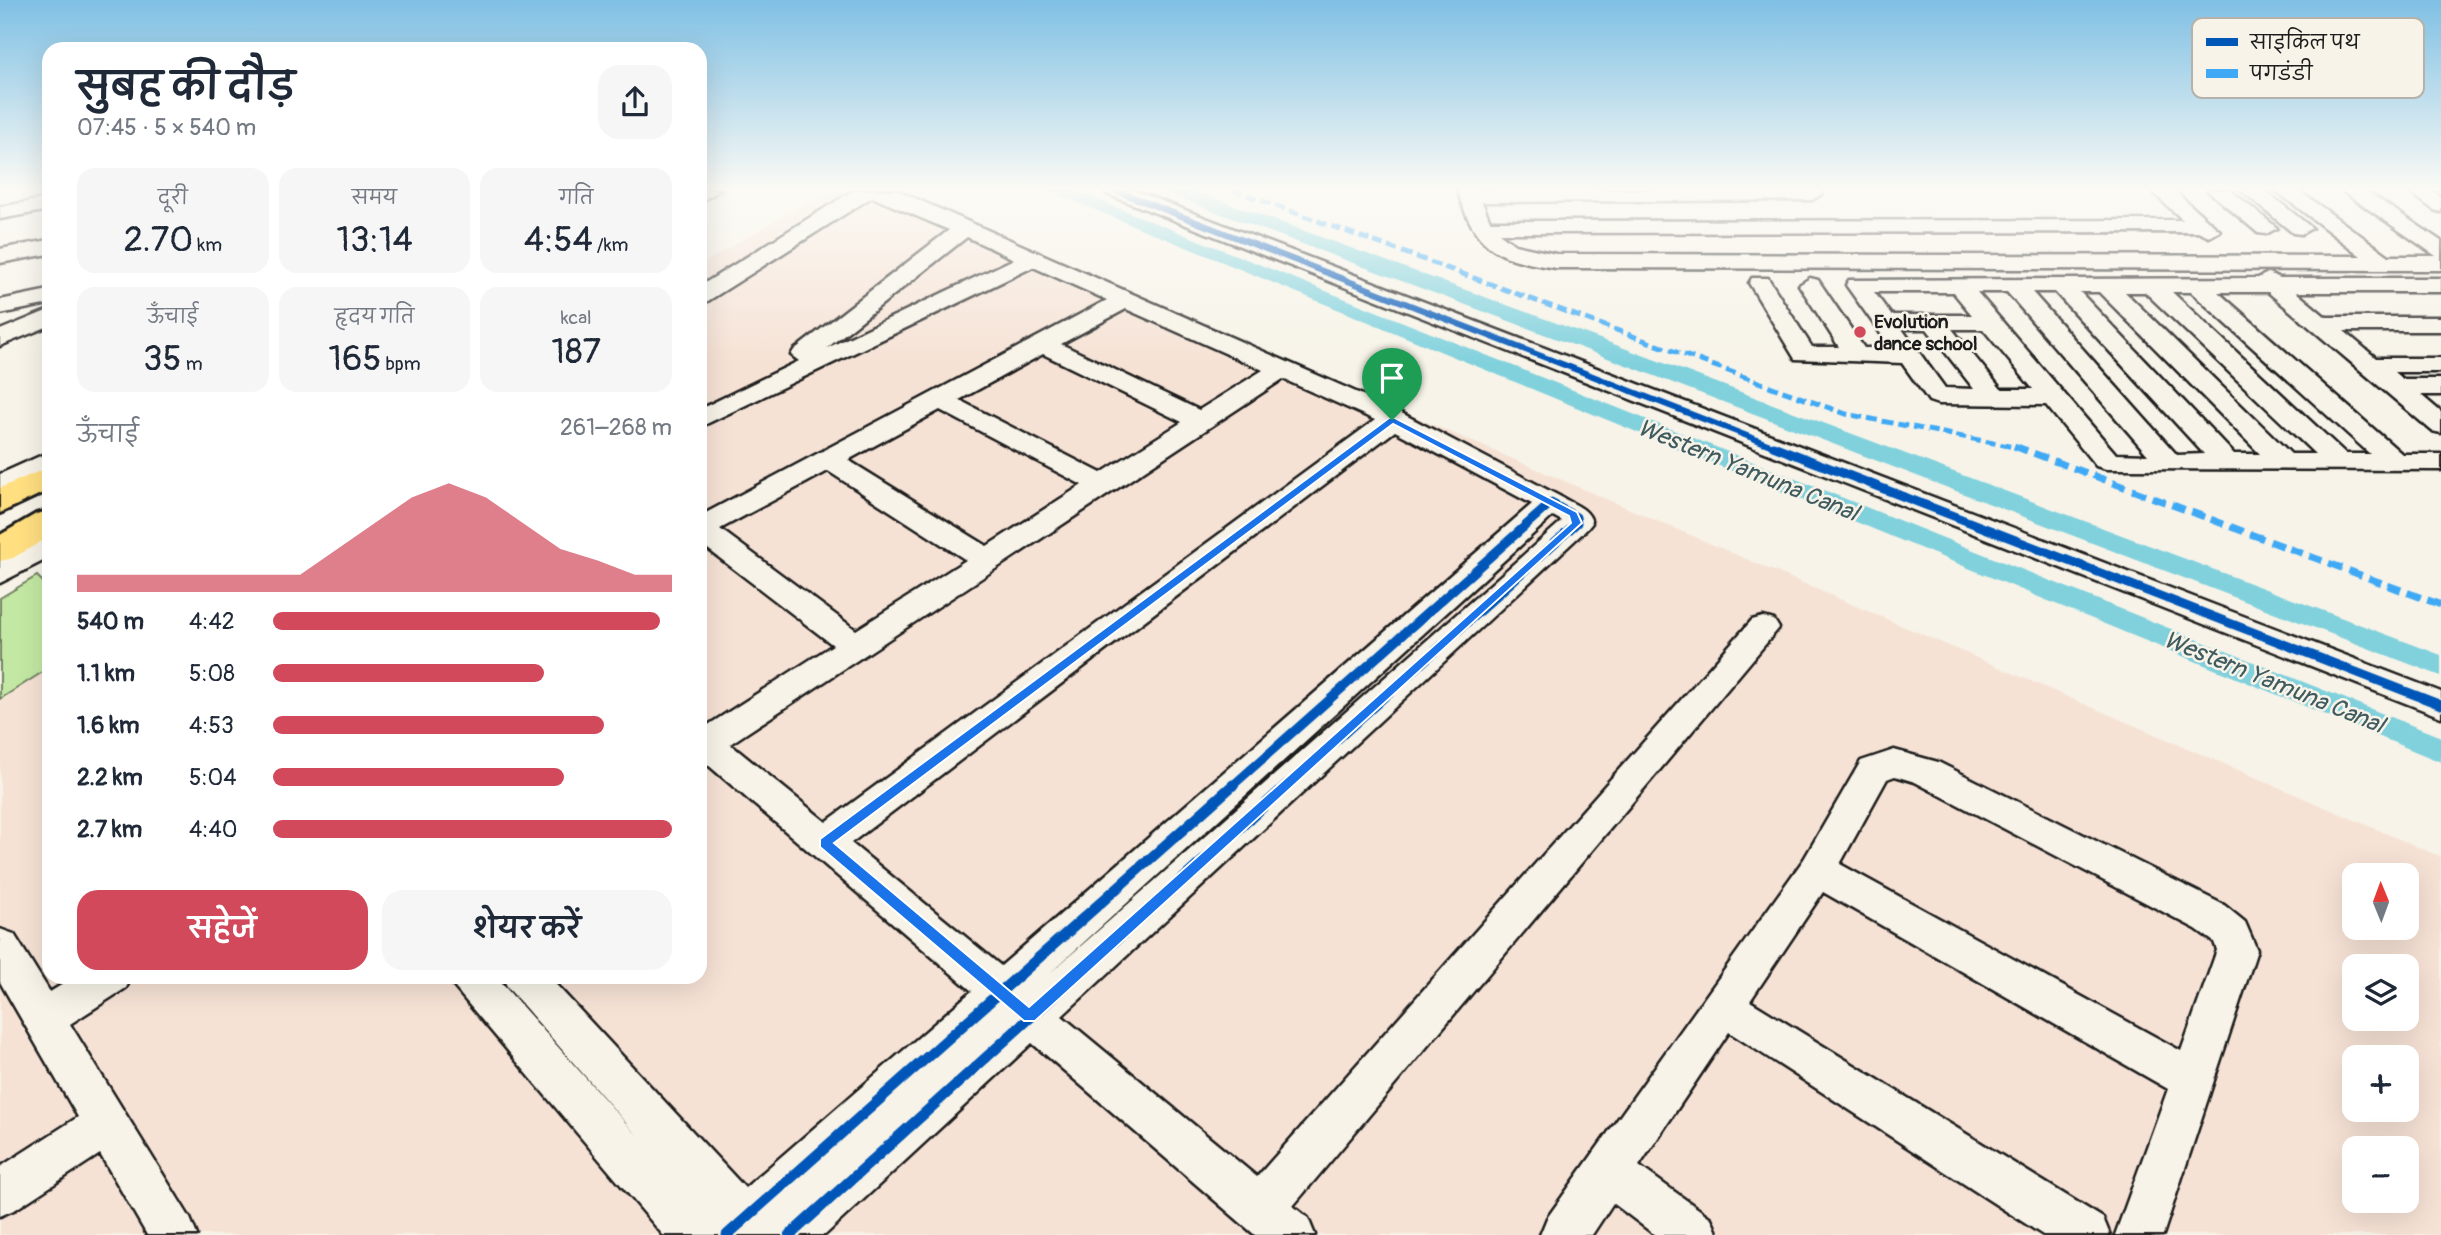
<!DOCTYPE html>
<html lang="hi">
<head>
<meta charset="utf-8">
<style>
  body { margin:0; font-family:Pangolin,"Playpen Sans Deva",sans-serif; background:#f6f6f7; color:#1f2937; height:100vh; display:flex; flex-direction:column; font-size:26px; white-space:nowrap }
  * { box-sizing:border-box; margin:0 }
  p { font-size:23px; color:#747a83 }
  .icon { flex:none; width:38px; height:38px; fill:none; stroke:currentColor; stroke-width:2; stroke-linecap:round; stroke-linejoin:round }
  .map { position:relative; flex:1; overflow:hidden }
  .drawer { position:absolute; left:42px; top:42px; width:665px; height:942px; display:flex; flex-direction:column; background:#fff; border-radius:21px; box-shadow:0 7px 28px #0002 }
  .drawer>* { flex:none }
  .needle { width:46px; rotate:359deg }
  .buttons { position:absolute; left:2342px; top:863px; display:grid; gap:14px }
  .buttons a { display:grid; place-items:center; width:77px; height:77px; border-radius:14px; background:#fff; box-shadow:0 7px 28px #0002; font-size:35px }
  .pin { position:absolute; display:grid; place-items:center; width:60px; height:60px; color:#fff; margin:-72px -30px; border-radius:50% 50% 50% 0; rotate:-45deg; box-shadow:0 0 7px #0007 }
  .pin .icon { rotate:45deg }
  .round { display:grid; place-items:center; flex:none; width:74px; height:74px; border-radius:21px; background:#f6f6f7 }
  .head { display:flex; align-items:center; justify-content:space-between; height:119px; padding:0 35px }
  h1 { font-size:38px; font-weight:600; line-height:52px }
  .metrics { display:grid; grid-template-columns:repeat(3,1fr); gap:10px; height:119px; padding:7px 35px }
  .metrics div { display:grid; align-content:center; border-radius:18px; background:#f6f6f7; text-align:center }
  .metrics b { font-size:35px; font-weight:600 }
  .metrics small { font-size:19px; font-weight:400 }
  .metrics p { font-size:19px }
  .chart { height:196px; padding:14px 35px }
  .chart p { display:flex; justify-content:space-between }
  .chart svg { width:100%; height:126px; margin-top:7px; fill:#d1495b; opacity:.7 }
  .button { display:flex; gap:14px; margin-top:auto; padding:14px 35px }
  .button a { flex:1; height:80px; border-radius:21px; background:#d1495b; color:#fff; font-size:28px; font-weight:600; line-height:80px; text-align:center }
  .button a+a { background:#f6f6f7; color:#1f2937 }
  ul { padding:0 35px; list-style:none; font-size:23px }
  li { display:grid; grid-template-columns:112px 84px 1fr; align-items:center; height:52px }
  li i { height:18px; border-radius:9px; background:#d1495b }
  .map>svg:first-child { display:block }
  .built { fill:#f6e2d5; fill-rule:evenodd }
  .green { fill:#c3e8a3; stroke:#708260; stroke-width:2 }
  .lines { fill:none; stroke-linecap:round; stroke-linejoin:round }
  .canal { fill:#81d1dd; fill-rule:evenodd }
  .minor-casing { stroke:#1c1c1c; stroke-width:5 }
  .major-casing { stroke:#1c1c1c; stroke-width:6 }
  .minor { fill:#f7f3e8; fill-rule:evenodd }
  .major { fill:#ffdf80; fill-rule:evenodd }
  .quiet-far1 { stroke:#3fa9f5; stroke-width:5; stroke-dasharray:10 5; stroke-linecap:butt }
  .quiet { stroke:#3fa9f5; stroke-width:7; stroke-dasharray:14 7; stroke-linecap:butt }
  .cycleway-far2-casing { stroke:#f7f3e8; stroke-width:10 }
  .cycleway-far1-casing { stroke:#f7f3e8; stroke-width:13 }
  .cycleway-casing { stroke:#f7f3e8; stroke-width:16 }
  .cycleway-far2 { stroke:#0057b8; stroke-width:6 }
  .cycleway-far1 { stroke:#0057b8; stroke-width:9 }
  .cycleway { stroke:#0057b8; stroke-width:11 }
  .route { fill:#1a73e8; stroke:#fff; stroke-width:2; fill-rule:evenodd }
  .poi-dot { fill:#d1495b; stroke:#f7f3e8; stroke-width:2.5 }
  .labels { text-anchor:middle; stroke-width:5; stroke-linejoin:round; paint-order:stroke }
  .far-poi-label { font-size:19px; font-weight:bold; fill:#1c1c1c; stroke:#f7f3e8; text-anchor:start }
  .water-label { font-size:24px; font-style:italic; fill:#3f5b60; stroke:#f7f3e8 }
  .key { fill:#f7f3e8; stroke:#b5b2ab; stroke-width:2 }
  .key-label { font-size:19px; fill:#1c1c1c }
</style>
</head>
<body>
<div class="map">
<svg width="2441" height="1235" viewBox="0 0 2441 1235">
  <rect width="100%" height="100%" fill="#f7f3e8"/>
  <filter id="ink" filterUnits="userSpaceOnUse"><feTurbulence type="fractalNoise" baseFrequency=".0143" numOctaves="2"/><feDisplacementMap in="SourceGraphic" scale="14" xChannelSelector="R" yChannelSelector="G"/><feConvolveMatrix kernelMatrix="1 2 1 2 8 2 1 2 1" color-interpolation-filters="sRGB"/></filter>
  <g filter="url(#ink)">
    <path class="built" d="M 827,190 L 886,190 L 2441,857 L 2441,1235 L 0,1235 L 0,701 L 49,668 L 49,976 L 700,976 L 700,265 ZM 2354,875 L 2406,875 L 2406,928 L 2354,928 ZM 2354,966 L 2406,966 L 2406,1018 L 2354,1018 ZM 2354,1057 L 2406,1057 L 2406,1110 L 2354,1110 ZM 2354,1148 L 2406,1148 L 2406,1200 L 2354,1200 Z"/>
    <path class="green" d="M 37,576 L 49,588 L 49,668 L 0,699 L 0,598 Z"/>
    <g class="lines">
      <path class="canal" d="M 1047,190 L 1073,190 L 2441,737 L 2441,762 Z
        M 1165,190 L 1192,190 L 1600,339 L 2441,655 L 2441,676 L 1584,349 L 1168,194 Z"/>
      <defs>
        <path id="minor" d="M 700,190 L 720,190 L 700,202 Z
          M 854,190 L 896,190 L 1390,407 L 1561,497 C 1573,504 1589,508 1592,523 L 1587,529 L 1062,1016 L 1257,1177 L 1752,620 L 1763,617 L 1774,620 L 1779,628 L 1293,1206 L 1308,1218 L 1315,1235 L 1255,1235 L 1032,1043 L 825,1235 L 663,1235 L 455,988 L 449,976 L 495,976 L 640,1139 L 508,988 L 502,976 L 548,976 L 745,1188 L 972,991 L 700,758 L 700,725 L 705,727 L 833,645 L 700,543 L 700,516 L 1107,300 L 1033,267 L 700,427 L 700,409 L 799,361 L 791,355 L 794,350 L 949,230 L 872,197 L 708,301 L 700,303 L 700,286 ZM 967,237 L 1014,259 L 827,348 ZM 1126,309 L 1263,370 L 1199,410 L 1061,344 ZM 1043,354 L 1182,422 L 1101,473 L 959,400 ZM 1283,379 L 1375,420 L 826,822 L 730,744 ZM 940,410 L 1082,485 L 987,546 L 848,460 ZM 1395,431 L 1532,504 L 1001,966 L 851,843 ZM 828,471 L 966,560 L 856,630 L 720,529 ZM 1553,516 L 1562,521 L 1049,974 Z
          M 1104,190 L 1133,190 L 2441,692 L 2441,717 L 1107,194 Z
          M 1457,190 L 1820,190 L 1822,194 L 1812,200 L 1482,202 L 1490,221 L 2183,220 L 2150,190 L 2173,190 L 2220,231 L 2209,237 L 2198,232 L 1499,233 L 1515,245 L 1556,254 L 2361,256 L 2275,190 L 2298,190 L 2389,256 L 2436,256 L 2341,190 L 2365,190 L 2441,241 L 2441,270 L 1556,268 C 1494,258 1477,250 1457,190 Z
          M 2207,190 L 2230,190 L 2277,228 L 2266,234 L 2258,233 Z
          M 2241,190 L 2264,190 L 2312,228 L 2301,234 L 2293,233 Z
          M 2407,190 L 2431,190 L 2441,197 L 2441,212 L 2434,210 Z
          M 49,198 L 49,210 L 0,219 L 0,207 Z
          M 49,240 L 49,254 L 0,263 L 0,249 Z
          M 2268,273 L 2280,278 L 2441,278 L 2441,292 L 2296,292 L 2326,317 L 2441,317 L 2441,331 L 2344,331 L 2376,358 L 2441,358 L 2441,372 L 2394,372 L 2402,379 L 2441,379 L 2441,395 L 2421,395 L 2441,412 L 2441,433 L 2432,431 L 2268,292 L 2218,292 L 2402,454 L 2441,454 L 2441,470 L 2106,469 L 2096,466 L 2046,405 L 1938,404 L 1929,401 L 1902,363 L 1795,359 L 1749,283 L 1752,278 L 1768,278 L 1812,347 L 1839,347 L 1799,285 L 1810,278 L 1818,280 L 1864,348 L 1891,348 L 1846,285 L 1849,280 L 2258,278 ZM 1874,292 L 1953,292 L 1972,315 L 1891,315 ZM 1977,292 L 2007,292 L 2148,455 L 2116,454 ZM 2032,292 L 2055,292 L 2204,454 L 2177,455 ZM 2080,292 L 2099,292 L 2260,454 L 2234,454 ZM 2125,292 L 2145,292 L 2315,454 L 2291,454 ZM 2172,292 L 2191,292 L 2370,454 L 2346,454 ZM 1902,329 L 1927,329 L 1974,389 L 1945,388 ZM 1952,329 L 1983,329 L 2033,389 L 2001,389 Z
          M 49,290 L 49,304 L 0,314 L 0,300 Z
          M 49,310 L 49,326 L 0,346 L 0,330 Z
          M 49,452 L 49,471 L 0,493 L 0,474 Z
          M 49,536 L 49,558 L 0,583 L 0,560 Z
          M 1894,750 L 1938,762 L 2224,905 L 2245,922 L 2257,950 L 2163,1235 L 2115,1235 L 2168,1089 L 1823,892 L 1750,1001 L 2103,1218 L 2110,1235 L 2043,1235 L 1729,1032 L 1639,1166 L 1711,1218 L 1718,1235 L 1655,1235 L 1613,1203 L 1592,1235 L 1540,1235 L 1547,1218 L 1804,859 L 1861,761 ZM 1895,776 L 1915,782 L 2196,929 L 2214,942 L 2217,950 L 2181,1051 L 1840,864 L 1887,779 Z
          M 0,929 L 14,934 L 50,992 L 76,976 L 132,976 L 126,988 L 70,1024 L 190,1218 L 197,1235 L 147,1235 L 100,1154 L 16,1209 L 0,1216 L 0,1167 L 78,1117 L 0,982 Z"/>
        <path id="major" d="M 49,467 L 49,490 L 0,513 L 0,488 Z
          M 49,511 L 49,537 L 13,558 L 0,561 L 0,535 L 36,514 Z"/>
      </defs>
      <use href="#minor" class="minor-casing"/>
      <use href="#major" class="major-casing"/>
      <use href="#minor" class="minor"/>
      <use href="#major" class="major"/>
      <path class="quiet-far1" d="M 1233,190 L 1846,414 L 2019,448"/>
      <path class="quiet" d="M 2014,446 L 2441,605"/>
      <defs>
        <path id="cycleway-far2" d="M 1114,190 L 1778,448"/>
        <path id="cycleway-far1" d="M 1773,446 L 2441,705
          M 1231,787 L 1551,503 L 1576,517 L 1577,523 L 1285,787"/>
        <path id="cycleway" d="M 727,1235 L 1233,785
          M 790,1235 L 1287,785"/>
      </defs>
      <use href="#cycleway-far2" class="cycleway-far2-casing"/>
      <use href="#cycleway-far1" class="cycleway-far1-casing"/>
      <use href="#cycleway" class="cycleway-casing"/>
      <use href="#cycleway-far2" class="cycleway-far2"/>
      <use href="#cycleway-far1" class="cycleway-far1"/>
      <use href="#cycleway" class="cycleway"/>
    </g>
  </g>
  <linearGradient id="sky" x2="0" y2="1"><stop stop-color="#7fc0e4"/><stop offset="0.52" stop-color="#fbfaf5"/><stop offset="1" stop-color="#fbfaf5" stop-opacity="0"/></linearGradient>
  <rect width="2441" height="363" fill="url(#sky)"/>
  <path class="route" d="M 1389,418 L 1395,418 L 1577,512 L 1582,523 L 1035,1021 L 1024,1021 L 820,847 L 820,839 ZM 1393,424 L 1569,516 L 1571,523 L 1029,1007 L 834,843 Z"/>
  <circle class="poi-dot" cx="1860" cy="332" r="7"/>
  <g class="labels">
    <g class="far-poi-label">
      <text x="1874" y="328">Evolution<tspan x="1874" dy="22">dance school</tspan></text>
    </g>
    <g class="water-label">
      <text transform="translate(1748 470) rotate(22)" y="8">Western Yamuna Canal</text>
      <text transform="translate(2274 682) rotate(22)" y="8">Western Yamuna Canal</text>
    </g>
  </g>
  <rect x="2192" y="18" width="232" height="80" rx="10" class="key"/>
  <rect x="2206" y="38" width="32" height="8" fill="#0057b8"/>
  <rect x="2206" y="69" width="32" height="9" fill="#3fa9f5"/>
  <g class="key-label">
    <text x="2250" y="49">साइकिल पथ</text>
    <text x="2250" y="80">पगडंडी</text>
  </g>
</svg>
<div class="buttons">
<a><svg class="needle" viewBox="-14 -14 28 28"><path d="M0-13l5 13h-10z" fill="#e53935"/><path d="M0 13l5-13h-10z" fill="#747a83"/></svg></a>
<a><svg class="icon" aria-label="layers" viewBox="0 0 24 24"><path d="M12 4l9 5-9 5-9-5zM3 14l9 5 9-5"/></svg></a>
<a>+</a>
<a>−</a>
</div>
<div class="pin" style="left:1392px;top:420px;background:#1e9e55"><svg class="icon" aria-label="arrive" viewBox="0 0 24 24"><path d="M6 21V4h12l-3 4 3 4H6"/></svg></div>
<section class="drawer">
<div class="head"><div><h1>सुबह की दौड़</h1><p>07:45 · 5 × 540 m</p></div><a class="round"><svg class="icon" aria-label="share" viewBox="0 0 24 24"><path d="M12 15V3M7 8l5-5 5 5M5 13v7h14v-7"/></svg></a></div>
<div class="metrics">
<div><p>दूरी</p><b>2.70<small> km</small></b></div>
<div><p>समय</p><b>13:14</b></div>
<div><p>गति</p><b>4:54<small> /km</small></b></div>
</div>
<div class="metrics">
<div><p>ऊँचाई</p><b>35<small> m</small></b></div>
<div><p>हृदय गति</p><b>165<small> bpm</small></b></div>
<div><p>kcal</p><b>187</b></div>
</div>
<div class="chart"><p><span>ऊँचाई</span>261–268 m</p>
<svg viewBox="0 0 160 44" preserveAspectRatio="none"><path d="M0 44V38L10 38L20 38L30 38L40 38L50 38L60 38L70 29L80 20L90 11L100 6L110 11L120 20L130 29L140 33L150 38L160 38V44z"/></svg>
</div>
<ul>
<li><b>540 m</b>4:42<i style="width:97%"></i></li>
<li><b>1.1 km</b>5:08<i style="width:68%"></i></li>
<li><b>1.6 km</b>4:53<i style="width:83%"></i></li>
<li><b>2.2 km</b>5:04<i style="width:73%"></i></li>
<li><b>2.7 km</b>4:40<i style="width:100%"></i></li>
</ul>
<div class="button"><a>सहेजें</a><a>शेयर करें</a></div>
</section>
</div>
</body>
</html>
